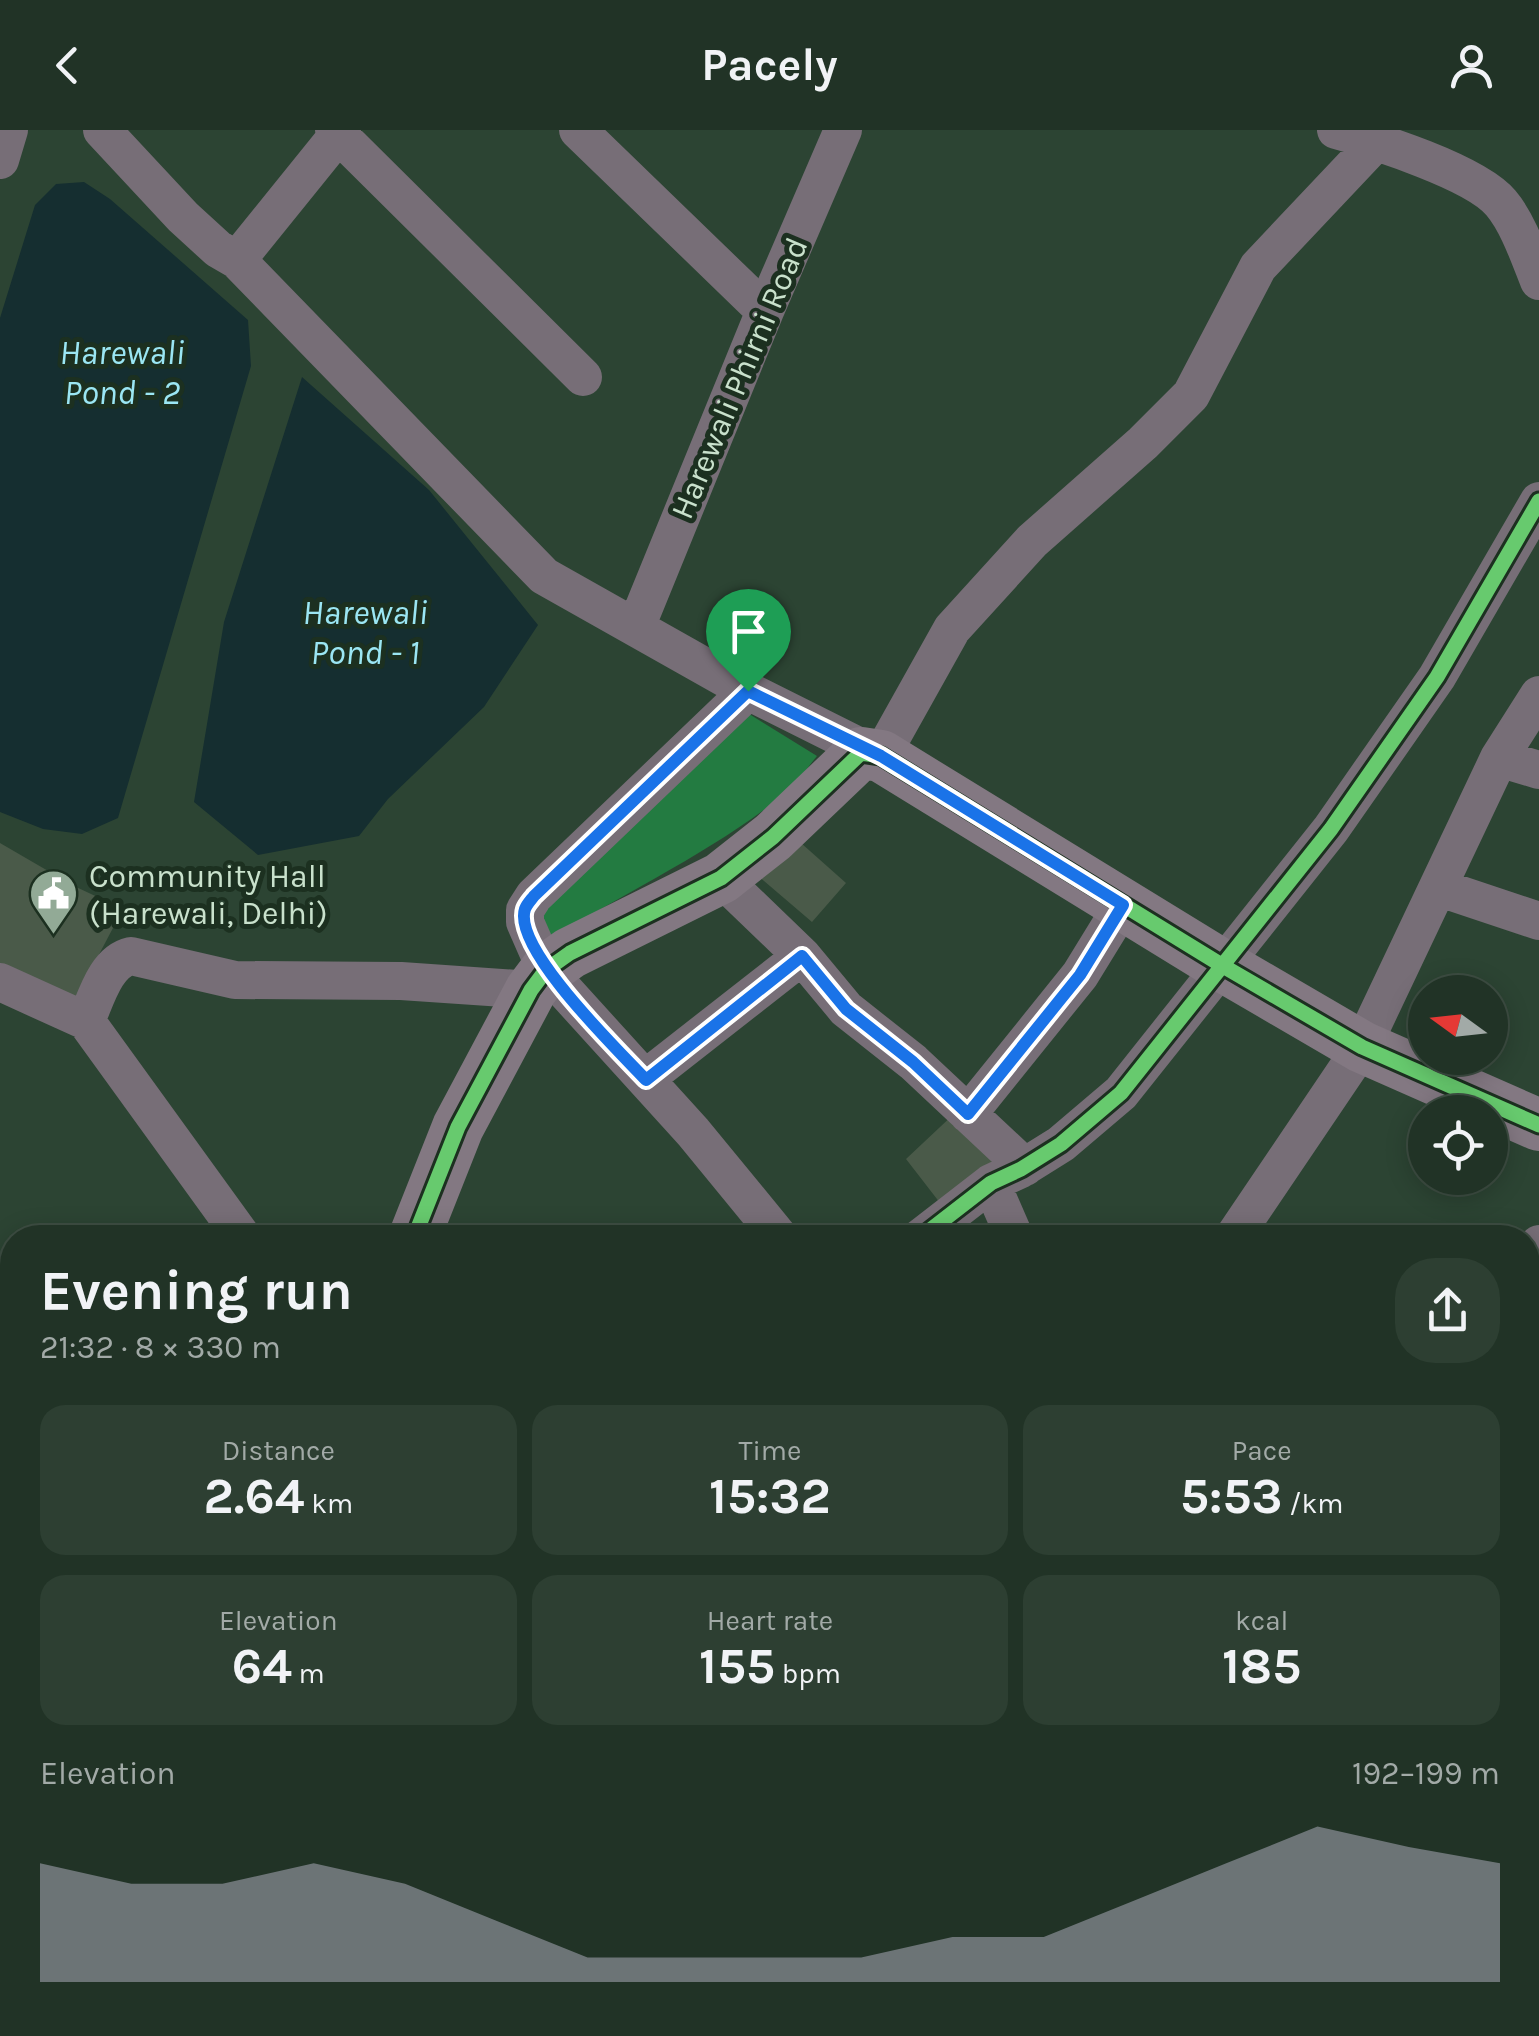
<!DOCTYPE html>
<html lang="en">
<head>
<meta charset="utf-8">
<style>
  body { margin:0; font-family:Karla,sans-serif; background:#2d3f32; color:#f1f3f6; height:100vh; display:flex; flex-direction:column; font-size:38px; white-space:nowrap }
  * { box-sizing:border-box; margin:0 }
  p { font-size:32px; color:#a2aaa7 }
  .icon { flex:none; width:55px; height:55px; fill:none; stroke:currentColor; stroke-width:2; stroke-linecap:round; stroke-linejoin:round }
  .map { position:relative; flex:1; overflow:hidden }
  .panel { position:absolute; left:0px; top:1095px; width:1540px; height:812px; display:flex; flex-direction:column; background:#213326; border-radius:40px 40px 0 0; box-shadow:0 5px 25px #0003,0 0 0 2px #3e4e43 }
  .panel>* { flex:none }
  .needle { width:65px; rotate:285deg }
  .fabs { position:absolute; left:1408px; top:845px; display:grid; gap:20px }
  .fabs a { display:grid; place-items:center; width:100px; height:100px; border-radius:50%; background:#213326; box-shadow:0 5px 25px #0003,0 0 0 2px #3e4e43; font-size:50px }
  .pin { position:absolute; display:grid; place-items:center; width:85px; height:85px; color:#fff; margin:-102px -42px; border-radius:50% 50% 50% 0; rotate:-45deg; box-shadow:0 0 10px #0007 }
  .pin .icon { rotate:45deg }
  .round { display:grid; place-items:center; flex:none; width:105px; height:105px; border-radius:40px; background:#2d3f32 }
  .overview { display:flex; align-items:center; justify-content:space-between; height:170px; padding:0 40px }
  h1 { font-size:55px; font-weight:700; line-height:75px }
  .figures { display:grid; grid-template-columns:repeat(3,1fr); gap:15px; height:170px; padding:10px 40px }
  .figures div { display:grid; align-content:center; border-radius:25px; background:#2d3f32; text-align:center }
  .figures b { font-size:50px; font-weight:700 }
  .figures small { font-size:28px; font-weight:400 }
  .figures p { font-size:28px }
  .chart { height:280px; padding:20px 40px }
  .chart p { display:flex; justify-content:space-between }
  .chart svg { width:100%; height:180px; margin-top:10px; fill:#8c9099; opacity:.7 }
  header { display:flex; justify-content:space-between; align-items:center; height:130px; padding:0 40px; background:#213326; font-size:45px; font-weight:700 }
  .map>svg:first-child { display:block }
  .green { fill:#237b41 }
  .water { fill:#152e30 }
  .building { fill:#4a5a49 }
  .lines { fill:none; stroke-linecap:round; stroke-linejoin:round }
  .street { stroke:#776e77; stroke-width:38 }
  .secondary { stroke:#837882; stroke-width:52 }
  .cycleway-casing { stroke:#1c3020; stroke-width:21 }
  .cycleway { stroke:#67ca6e; stroke-width:15 }
  .route-casing { stroke:#fff; stroke-width:20 }
  .route { stroke:#1a73e8; stroke-width:12 }
  .labels { text-anchor:middle; stroke-width:10; stroke-linejoin:round; paint-order:stroke }
  .street-label { font-size:32px; fill:#c9e1cc; stroke:#1c3020 }
  .poi-label { font-size:32px; fill:#c9e1cc; stroke:#1c3020; text-anchor:start }
  .water-label { font-size:35px; font-style:italic; fill:#9be6f3; stroke:#1c3020 }
</style>
</head>
<body>
<header><svg class="icon" aria-label="back" viewBox="0 0 24 24"><path d="M15 5l-7 7 7 7"/></svg>Pacely<svg class="icon" aria-label="person" viewBox="0 0 24 24"><circle cx="12" cy="8" r="4"/><path d="M4 21q1-7 8-7t8 7"/></svg></header>
<div class="map">
<svg width="1539" height="1906" viewBox="0 0 1539 1906">
  <rect width="100%" height="100%" fill="#2c4433"/>
  <path class="green" d="M 738,577 L 817,626 C 807,638 798,652 787,662 C 715,721 627,761 549,810 L 537,792 L 562,756 Z"/>
  <path class="water" d="M 84,52 L 110,69 L 248,190 L 251,236 L 118,688 L 82,704 L 43,699 L 0,682 L 0,188 L 35,75 L 56,54 Z
    M 302,247 L 429,360 L 538,495 L 484,577 L 388,669 L 359,706 L 258,725 L 194,672 L 224,492 Z"/>
  <path class="building" d="M 792,705 L 846,753 L 812,792 L 757,745 Z
    M 0,713 L 74,756 L 123,779 L 76,868 L 0,833 Z
    M 956,982 L 1006,1040 L 947,1082 L 906,1029 Z
    M 1539,1142 L 1539,1833 L 1528,1845 L 1528,1156 Z
    M 1276,1895 L 1480,1895 L 1470,1906 L 1319,1906 Z"/>
  <g class="lines">
    <path class="street" d="M 102,0 L 183,87 L 218,119 L 237,130 L 342,0
      M 334,0 L 583,247
      M 578,0 L 765,181
      M 1336,0 C 1376,11 1475,42 1501,73 C 1518,93 1529,126 1539,151
      M 0,30 L 9,0
      M 237,130 L 544,446 L 748,561 L 870,622
      M 636,497 L 765,181 L 843,0
      M 748,561 L 534,766 L 525,780 L 525,792 L 546,840 L 693,1002 L 780,1108
      M 881,626 L 952,499 L 1032,411 L 1143,313 L 1191,265 L 1258,137 L 1377,11
      M 1499,628 L 1539,640
      M 721,748 L 802,826 L 846,879 L 913,932 L 1025,1037
      M 1440,758 L 1539,791
      M 0,852 L 86,891 L 243,1108
      M 86,891 C 96,869 105,832 131,826 L 235,850 L 401,851 L 531,860
      M 645,949 L 802,826
      M 968,984 L 1080,845 L 1123,775
      M 991,1053 L 1015,1108
      M 920,1108 L 991,1053 L 1021,1039 L 1061,1014 L 1121,963 L 1331,699 L 1437,547 L 1539,371
      M 1233,1108 L 1362,917 L 1499,628 L 1539,565
      M 1528,1128 L 1539,1114
      M 0,1610 L 12,1614
      M 0,1798 L 12,1802
      M 613,1895 L 645,1906
      M 1186,1895 L 1222,1906
      M 138,1897 L 139,1895
      M 769,1906 L 772,1895
      M 923,1906 L 927,1895
      M 1051,1906 L 1055,1895
      M 1528,1906 L 1539,1893"/>
    <path class="secondary" d="M 414,1108 L 458,997 L 531,860 L 546,840 L 570,823 L 721,748 L 773,707 L 861,623 L 881,626 L 1223,836 L 1362,917 L 1539,995
      M 0,1161 L 12,1165"/>
    <defs>
      <path id="cycleway" d="M 414,1108 L 458,997 L 531,860 L 546,840 L 570,823 L 721,748 L 773,707 L 861,623 L 881,626 L 1223,836 L 1362,917 L 1539,995
        M 920,1108 L 991,1053 L 1021,1039 L 1061,1014 L 1121,963 L 1331,699 L 1437,547 L 1539,371"/>
    </defs>
    <use href="#cycleway" class="cycleway-casing"/>
    <use href="#cycleway" class="cycleway"/>
  </g>
  <g class="lines">
    <defs>
      <path id="route" d="M 748,561 L 881,626 L 1123,775 L 1080,845 L 968,984 L 913,932 L 846,879 L 802,826 L 646,950 C 619,921 512,818 525,779 C 527,774 531,770 534,766 Z"/>
    </defs>
    <use href="#route" class="route-casing"/>
    <use href="#route" class="route"/>
  </g>
  <defs>
    <symbol id="civic-pin" viewBox="-11 -11 22 30"><path d="M0 17L-7.5 6A9.5 9.5 0 1 1 7.5 6Z" fill="#92aa96" stroke="#1c3020"/><path d="M-.6-6.5H3V-4.5H.6V-3L4-1V1h2V6H-6V1h2V-1L-.6-3ZM-1.2 2.5V6h2.4V2.5Z" fill="#fff"/></symbol>
  </defs>
  <g fill-rule="evenodd">
    <use href="#civic-pin" x="26" y="736" width="55" height="75"/>
  </g>
  <g class="labels">
    <g class="street-label">
      <text transform="translate(739 248) rotate(-67)" y="11">Harewali Phirni Road</text>
    </g>
    <g class="poi-label">
      <text x="89" y="757">Community Hall<tspan x="89" dy="37">(Harewali, Delhi)</tspan></text>
    </g>
    <g class="water-label">
      <text x="122" y="234">Harewali<tspan x="122" dy="40">Pond - 2</tspan></text>
      <text x="365" y="494">Harewali<tspan x="365" dy="40">Pond - 1</tspan></text>
    </g>
  </g>
</svg>
<div class="fabs">
<a><svg class="needle" viewBox="-14 -14 28 28"><path d="M0-13l5 13h-10z" fill="#e53935"/><path d="M0 13l5-13h-10z" fill="#a2aaa7"/></svg></a>
<a><svg class="icon" aria-label="locate" viewBox="0 0 24 24"><circle cx="12" cy="12" r="6"/><path d="M12 2v4M12 18v4M2 12h4M18 12h4"/></svg></a>
</div>
<div class="pin" style="left:748px;top:561px;background:#1e9e55"><svg class="icon" aria-label="arrive" viewBox="0 0 24 24"><path d="M6 21V4h12l-3 4 3 4H6"/></svg></div>
<section class="panel">
<div class="overview"><div><h1>Evening run</h1><p>21:32 · 8 × 330 m</p></div><a class="round"><svg class="icon" aria-label="share" viewBox="0 0 24 24"><path d="M12 15V3M7 8l5-5 5 5M5 13v7h14v-7"/></svg></a></div>
<div class="figures">
<div><p>Distance</p><b>2.64<small> km</small></b></div>
<div><p>Time</p><b>15:32</b></div>
<div><p>Pace</p><b>5:53<small> /km</small></b></div>
</div>
<div class="figures">
<div><p>Elevation</p><b>64<small> m</small></b></div>
<div><p>Heart rate</p><b>155<small> bpm</small></b></div>
<div><p>kcal</p><b>185</b></div>
</div>
<div class="chart"><p><span>Elevation</span>192–199 m</p>
<svg viewBox="0 0 160 44" preserveAspectRatio="none"><path d="M0 44V15L10 20L20 20L30 15L40 20L50 29L60 38L70 38L80 38L90 38L100 33L110 33L120 24L130 15L140 6L150 11L160 15V44z"/></svg>
</div>
</section>
</div>
</body>
</html>
